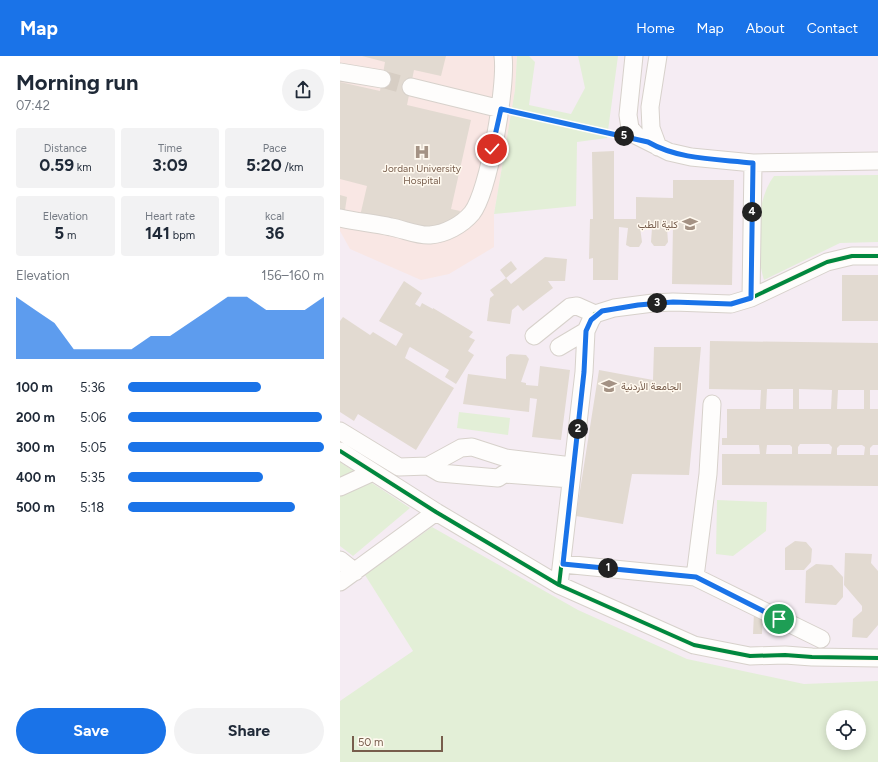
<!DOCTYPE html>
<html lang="en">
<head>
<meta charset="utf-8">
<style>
  body { margin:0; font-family:Figtree,Vazirmatn,sans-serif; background:#f2f2f3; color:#1f2937; height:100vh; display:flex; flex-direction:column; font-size:15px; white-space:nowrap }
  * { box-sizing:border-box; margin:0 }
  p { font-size:13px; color:#747a83 }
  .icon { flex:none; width:22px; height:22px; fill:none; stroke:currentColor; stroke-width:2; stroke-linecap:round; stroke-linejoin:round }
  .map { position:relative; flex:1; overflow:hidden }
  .details { display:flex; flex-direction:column; background:#fff; width:340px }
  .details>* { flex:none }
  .fabs { position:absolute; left:486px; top:654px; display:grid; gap:8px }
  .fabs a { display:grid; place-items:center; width:40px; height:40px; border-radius:50%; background:#fff; box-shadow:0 2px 10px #0003; font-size:20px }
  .scale { position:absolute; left:12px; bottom:10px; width:91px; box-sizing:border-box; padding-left:4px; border:2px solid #775d4c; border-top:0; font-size:11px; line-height:14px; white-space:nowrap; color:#775d4c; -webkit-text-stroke:3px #fff9ef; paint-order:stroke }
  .pin { position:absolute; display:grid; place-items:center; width:34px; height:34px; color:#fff; margin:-17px; border:2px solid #fff; border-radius:50%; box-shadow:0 1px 4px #0007 }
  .km { position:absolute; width:20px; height:20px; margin:-10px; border-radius:50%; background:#222; color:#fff; font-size:11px; line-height:20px; text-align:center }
  .round { display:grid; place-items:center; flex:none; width:42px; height:42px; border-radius:21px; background:#f2f2f3 }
  .overview { display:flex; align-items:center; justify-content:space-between; height:68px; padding:0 16px }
  h1 { font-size:22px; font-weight:700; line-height:30px }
  .metrics { display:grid; grid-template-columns:repeat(3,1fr); gap:6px; height:68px; padding:4px 16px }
  .metrics div { display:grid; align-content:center; border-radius:4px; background:#f2f2f3; text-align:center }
  .metrics b { font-size:17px; font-weight:700 }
  .metrics small { font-size:11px; font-weight:400 }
  .metrics p { font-size:11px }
  .chart { height:112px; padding:8px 16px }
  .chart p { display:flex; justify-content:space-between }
  .chart svg { width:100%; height:72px; margin-top:4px; fill:#1a73e8; opacity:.7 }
  .action { display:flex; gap:8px; margin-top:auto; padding:8px 16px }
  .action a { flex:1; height:46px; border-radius:24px; background:#1a73e8; color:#fff; font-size:16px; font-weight:700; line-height:46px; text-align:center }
  .action a+a { background:#f2f2f3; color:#1f2937 }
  ul { padding:0 16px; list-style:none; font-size:13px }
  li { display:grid; grid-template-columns:64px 48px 1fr; align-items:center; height:30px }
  li i { height:10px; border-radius:5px; background:#1a73e8 }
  header { display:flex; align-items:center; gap:24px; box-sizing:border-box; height:56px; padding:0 20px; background:#1a73e8; color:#fff }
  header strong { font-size:19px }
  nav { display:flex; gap:22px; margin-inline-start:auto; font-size:14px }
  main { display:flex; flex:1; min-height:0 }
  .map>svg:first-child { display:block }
  .education { fill:#f5ecf3; fill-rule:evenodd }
  .medical { fill:#f9e7e4 }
  .green { fill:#e3efd7; fill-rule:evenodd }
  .building { fill:#e2dad1; fill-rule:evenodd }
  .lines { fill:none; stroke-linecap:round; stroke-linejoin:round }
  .minor-tunnel { stroke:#d7cec4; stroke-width:17; stroke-dasharray:17 8; stroke-linecap:butt }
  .minor-casing { stroke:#d7d1cb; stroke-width:19 }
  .path { stroke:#dad4cf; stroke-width:2; stroke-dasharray:1 3; stroke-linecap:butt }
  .minor { stroke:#fefdfc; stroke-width:17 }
  .cycleway-casing { stroke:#fff9ef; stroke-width:6 }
  .cycleway { stroke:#00873e; stroke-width:4 }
  .route-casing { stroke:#fff; stroke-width:8 }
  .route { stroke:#1a73e8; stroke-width:5 }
  .labels { text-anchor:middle; stroke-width:3; stroke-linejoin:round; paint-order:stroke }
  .poi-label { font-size:10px; fill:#775d4c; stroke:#fff9ef }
</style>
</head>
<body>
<header>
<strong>Map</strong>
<nav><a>Home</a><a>Map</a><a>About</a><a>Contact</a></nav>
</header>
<main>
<section class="details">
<div class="overview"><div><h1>Morning run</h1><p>07:42</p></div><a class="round"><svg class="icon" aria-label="share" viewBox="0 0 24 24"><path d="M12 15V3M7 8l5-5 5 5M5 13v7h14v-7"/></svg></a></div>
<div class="metrics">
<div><p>Distance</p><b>0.59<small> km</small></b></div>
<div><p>Time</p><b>3:09</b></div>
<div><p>Pace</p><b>5:20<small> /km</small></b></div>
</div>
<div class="metrics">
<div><p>Elevation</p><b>5<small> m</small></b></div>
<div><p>Heart rate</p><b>141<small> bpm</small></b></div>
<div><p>kcal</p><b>36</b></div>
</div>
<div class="chart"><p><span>Elevation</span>156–160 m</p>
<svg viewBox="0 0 160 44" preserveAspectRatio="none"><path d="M0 44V6L10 14L20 22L30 38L40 38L50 38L60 38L70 30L80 30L90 22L100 14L110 6L120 6L130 14L140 14L150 14L160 6V44z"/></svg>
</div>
<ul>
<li><b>100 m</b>5:36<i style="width:68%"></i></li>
<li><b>200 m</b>5:06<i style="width:99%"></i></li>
<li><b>300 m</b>5:05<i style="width:100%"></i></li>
<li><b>400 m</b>5:35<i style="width:69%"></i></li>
<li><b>500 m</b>5:18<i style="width:85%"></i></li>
</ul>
<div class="action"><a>Save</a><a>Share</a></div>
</section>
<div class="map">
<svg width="538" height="706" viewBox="0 0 538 706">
  <rect width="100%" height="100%" fill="#f7f4ec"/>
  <path class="education" d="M 0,0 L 538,0 L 538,706 L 0,706 ZM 493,661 L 519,661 L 519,687 L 493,687 Z"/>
  <path class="medical" d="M 0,0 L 177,0 L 175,34 L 154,158 L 154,191 L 109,218 L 81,224 L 10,193 L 0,175 Z"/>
  <path class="green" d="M 177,0 L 189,0 L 195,6 L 189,49 L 231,58 L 245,32 L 238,0 L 278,0 L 267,82 L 237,86 L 236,150 L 154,158 L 175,34 Z
    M 538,119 L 538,186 L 500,187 L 424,224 C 415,195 415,145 434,120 Z
    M 119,356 L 170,362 L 168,379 L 117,372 Z
    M 0,406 L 70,452 L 13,500 L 0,490 Z
    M 377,444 L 427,446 L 426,475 L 393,500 L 376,498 Z
    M 92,471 L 238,554 L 347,603 L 464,628 L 538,625 L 538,706 L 0,706 L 0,645 L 73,595 L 25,519 ZM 493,661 L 519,661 L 519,687 L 493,687 Z"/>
  <path class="building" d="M 22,0 L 106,0 L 101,20 L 74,14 L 67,49 L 131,64 L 111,153 L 120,155 L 118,162 L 106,170 L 100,168 L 98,175 L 20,160 L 27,130 L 0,123 L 0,26 L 40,35 L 45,6 Z
    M 274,95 L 274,163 L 296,163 L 296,141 L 333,142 L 333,124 L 394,124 L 392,229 L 332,228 L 333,169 L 327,172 L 328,186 L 325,190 L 314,190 L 311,186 L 312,172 L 300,171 L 302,186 L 299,191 L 290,191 L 286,189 L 288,172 L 279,171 L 278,224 L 253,224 L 253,202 L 249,203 L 250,163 L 253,163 L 252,96 Z
    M 0,139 L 7,141 L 5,154 L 0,153 Z
    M 205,201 L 227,203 L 225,225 L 208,225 L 213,232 L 183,255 L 178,249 L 172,254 L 170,268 L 147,265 L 150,242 L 154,239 L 150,234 L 166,222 L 171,228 Z
    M 171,205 L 177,213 L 166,222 L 160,214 Z
    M 502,219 L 538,219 L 538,265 L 502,265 Z
    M 64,225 L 82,237 L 75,248 L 80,251 L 82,247 L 93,253 L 93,252 L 133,276 L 129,281 L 135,284 L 128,295 L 134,299 L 116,328 L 105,321 L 109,314 L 70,291 L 69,292 L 65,302 L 114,332 L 76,394 L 18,358 L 14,365 L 0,356 L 0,265 L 3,261 L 30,279 L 33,276 L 56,290 L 63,278 L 39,265 Z
    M 370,285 L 538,287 L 538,334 L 530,334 L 530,353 L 538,353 L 538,389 L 533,389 L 530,392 L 530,399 L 538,399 L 538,430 L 382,429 L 382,398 L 420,398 L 419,389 L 382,389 L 382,382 L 387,382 L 387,353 L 420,353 L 421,334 L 369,333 ZM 427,333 L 453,333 L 453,353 L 426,353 ZM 459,333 L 492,334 L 491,353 L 459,353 ZM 498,334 L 524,334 L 524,353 L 497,353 ZM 460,388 L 489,388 L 492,391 L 491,398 L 458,398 L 458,391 ZM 427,389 L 450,389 L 452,391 L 452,398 L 426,398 ZM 500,389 L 522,389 L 525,391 L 524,399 L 497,399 L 497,392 Z
    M 314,291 L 361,291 L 349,419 L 292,418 L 283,468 L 236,460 L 259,314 L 313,324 Z
    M 170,298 L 186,299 L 189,303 L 181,326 L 186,327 L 186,329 L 198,330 L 200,310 L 230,314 L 221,384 L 192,381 L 197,343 L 190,342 L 189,356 L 123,348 L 128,318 L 166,323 L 166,301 Z
    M 455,485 L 466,486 L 472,493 L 471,506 L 464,514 L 445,514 L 445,492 Z
    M 505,497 L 532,498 L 531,507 L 538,515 L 538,569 L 527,582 L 512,581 L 513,563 L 522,555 L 522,550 L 504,529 Z
    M 476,508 L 492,509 L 503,521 L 503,541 L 496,549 L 465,547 L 466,515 Z
    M 414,557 L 423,558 L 422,578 L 413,578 Z"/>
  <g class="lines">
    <path class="minor-tunnel" d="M 42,23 L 71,31"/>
    <defs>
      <path id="minor" d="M 294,0 L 288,59 L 290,72 L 297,80 L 329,96 L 351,101 L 413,107 L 538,105
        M 0,16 L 42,23
        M 71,31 L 161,53
        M 318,91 L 311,72 L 310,51 L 318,0
        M 0,162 C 17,166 34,167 51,171 C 63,173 78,180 90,179 C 105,178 122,169 132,157 C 149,135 167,28 163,0
        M 411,242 L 413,107
        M 194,280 L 230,251 L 237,250 L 255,258
        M 219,291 L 246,275
        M 0,375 L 59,411 L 88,410 L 100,417 L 158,422 L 164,418 L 231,423
        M 0,395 L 96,456 L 219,529 L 354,589 L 410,600 L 445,599 L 472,601 L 538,602
        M 88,410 L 121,392 L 132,391 L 166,402 L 232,410
        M 0,431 L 33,416
        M 0,504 L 15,516
        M 223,508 L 355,521 L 368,418 L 372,348
        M 355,521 L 481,583
        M 0,526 L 96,456
        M 219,529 L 244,316 L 246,275 L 251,264 L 255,258 L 274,252 L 313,247 L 333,246 L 391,248 L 411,242 L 487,206 L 512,200 L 538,200"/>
    </defs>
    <use href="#minor" class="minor-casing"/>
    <path class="path" d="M 175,56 L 278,79"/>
    <use href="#minor" class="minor"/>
    <defs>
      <path id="cycleway" d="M 0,395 L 96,456 L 219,529 L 354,589 L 410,600 L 445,599 L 472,601 L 538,602
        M 219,529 L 244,316 L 246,275 L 251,264 L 255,258 L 274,252 L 313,247 L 333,246 L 391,248 L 411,242 L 487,206 L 512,200 L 538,200"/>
    </defs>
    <use href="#cycleway" class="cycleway-casing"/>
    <use href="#cycleway" class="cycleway"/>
  </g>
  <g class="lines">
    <defs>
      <path id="route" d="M 152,93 L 161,53 L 308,86 C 339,104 378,103 413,107 L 411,242 L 391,248 L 333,246 L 298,249 L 262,255 L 251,264 L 246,275 L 244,316 L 223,508 L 356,521 L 439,563"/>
    </defs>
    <use href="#route" class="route-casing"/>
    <use href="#route" class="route"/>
  </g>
  <defs>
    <symbol id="hospital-bare" viewBox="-9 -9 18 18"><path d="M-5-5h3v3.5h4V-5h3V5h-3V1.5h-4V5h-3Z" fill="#a49284" stroke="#fff9ef" stroke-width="2.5" paint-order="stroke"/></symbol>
    <symbol id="university-bare" viewBox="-9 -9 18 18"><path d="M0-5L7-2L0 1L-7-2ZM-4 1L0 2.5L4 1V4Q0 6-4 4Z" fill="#a49284" stroke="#fff9ef" stroke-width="2.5" paint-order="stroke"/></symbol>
  </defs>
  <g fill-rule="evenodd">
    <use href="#hospital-bare" x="71" y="85" width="22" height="22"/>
    <use href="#university-bare" x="339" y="157" width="22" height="22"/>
    <use href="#university-bare" x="258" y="319" width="22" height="22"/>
  </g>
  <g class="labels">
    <g class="poi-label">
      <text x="82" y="116">Jordan University<tspan x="82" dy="12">Hospital</tspan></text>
      <text x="338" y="172" text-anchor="end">كلية الطب</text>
      <text x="281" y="334" text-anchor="start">الجامعة الأردنية</text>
    </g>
  </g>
</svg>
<div class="fabs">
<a><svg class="icon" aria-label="locate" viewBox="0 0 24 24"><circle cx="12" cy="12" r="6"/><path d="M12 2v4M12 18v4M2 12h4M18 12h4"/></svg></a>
</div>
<div class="scale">50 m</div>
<div class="pin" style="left:439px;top:563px;background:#1e9e55"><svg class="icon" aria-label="arrive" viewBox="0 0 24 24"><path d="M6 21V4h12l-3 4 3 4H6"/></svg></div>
<div class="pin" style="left:152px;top:93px;background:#d93025"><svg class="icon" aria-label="check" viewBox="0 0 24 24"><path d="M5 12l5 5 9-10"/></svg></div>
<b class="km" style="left:268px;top:512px">1</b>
<b class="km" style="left:238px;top:373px">2</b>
<b class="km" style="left:317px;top:247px">3</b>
<b class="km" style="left:412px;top:156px">4</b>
<b class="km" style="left:284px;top:80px">5</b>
</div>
</main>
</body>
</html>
